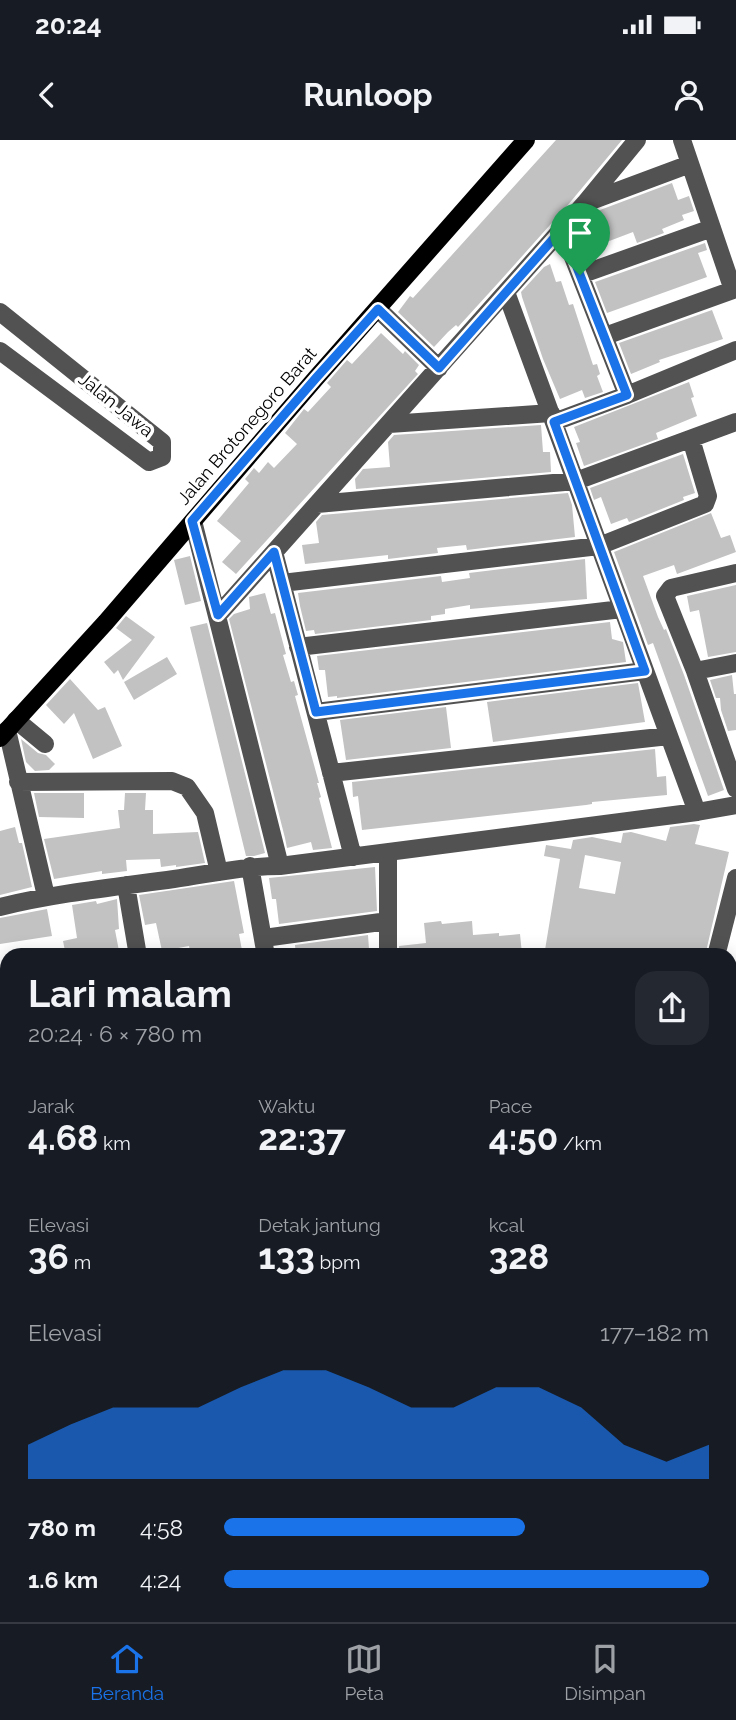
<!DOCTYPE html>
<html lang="id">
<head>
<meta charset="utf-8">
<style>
  body { margin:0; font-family:Raleway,sans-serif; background:#242831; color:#f1f3f6; height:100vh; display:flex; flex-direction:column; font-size:26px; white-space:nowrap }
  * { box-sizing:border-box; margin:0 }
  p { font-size:23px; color:#9ea1a6 }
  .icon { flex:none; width:38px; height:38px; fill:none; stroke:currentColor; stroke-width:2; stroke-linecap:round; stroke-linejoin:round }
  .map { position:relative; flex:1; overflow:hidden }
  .panel { position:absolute; left:0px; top:808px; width:737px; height:674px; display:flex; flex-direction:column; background:#171b24; border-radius:21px 21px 0 0; box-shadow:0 4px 18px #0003 }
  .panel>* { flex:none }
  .pin { position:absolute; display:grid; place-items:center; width:60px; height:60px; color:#fff; margin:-72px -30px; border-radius:50% 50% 50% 0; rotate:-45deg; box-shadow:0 0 7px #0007 }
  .pin .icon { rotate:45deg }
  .round { display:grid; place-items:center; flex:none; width:74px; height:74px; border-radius:21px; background:#242831 }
  .summary { display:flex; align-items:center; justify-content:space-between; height:119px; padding:0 28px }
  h1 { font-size:38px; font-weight:700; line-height:52px }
  .stats { display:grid; grid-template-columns:repeat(3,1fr); gap:10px; height:119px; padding:7px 28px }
  .stats div { display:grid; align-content:center }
  .stats b { font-size:35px; font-weight:700 }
  .stats small { font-size:19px; font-weight:400 }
  .stats p { font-size:19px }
  .chart { height:196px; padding:14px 28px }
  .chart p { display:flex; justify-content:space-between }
  .chart svg { width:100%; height:126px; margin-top:7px; fill:#1a73e8; opacity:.7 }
  ul { padding:0 28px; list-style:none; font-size:23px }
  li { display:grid; grid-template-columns:112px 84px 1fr; align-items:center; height:52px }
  li i { height:18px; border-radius:9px; background:#1a73e8 }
  .status { display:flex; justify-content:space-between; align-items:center; height:49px; padding:0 35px; background:#171b24; direction:ltr }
  .status svg { height:19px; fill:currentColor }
  header { display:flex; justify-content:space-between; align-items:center; height:91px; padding:0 28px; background:#171b24; font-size:32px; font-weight:700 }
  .dock { display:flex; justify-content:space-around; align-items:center; height:98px; border-top:2px solid #363941; background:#171b24; font-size:19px; color:#9ea1a6 }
  .dock a { display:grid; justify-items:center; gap:4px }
  .dock .selected { color:#1a73e8 }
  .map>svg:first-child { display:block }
  .building { fill:#c2c2c2; fill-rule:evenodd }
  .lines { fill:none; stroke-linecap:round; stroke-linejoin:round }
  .minor { stroke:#525252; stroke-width:18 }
  .major { stroke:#000; stroke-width:18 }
  .route-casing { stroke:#fff; stroke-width:14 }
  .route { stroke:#1a73e8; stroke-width:9 }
  .labels { text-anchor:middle; stroke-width:7; stroke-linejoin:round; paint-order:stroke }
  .street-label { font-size:18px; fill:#000; stroke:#fff }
</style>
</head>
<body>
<div class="status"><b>20:24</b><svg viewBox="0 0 49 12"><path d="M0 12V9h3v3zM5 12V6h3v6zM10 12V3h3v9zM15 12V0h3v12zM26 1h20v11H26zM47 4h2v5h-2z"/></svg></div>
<header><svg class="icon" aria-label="back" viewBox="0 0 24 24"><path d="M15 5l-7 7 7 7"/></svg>Runloop<svg class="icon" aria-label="person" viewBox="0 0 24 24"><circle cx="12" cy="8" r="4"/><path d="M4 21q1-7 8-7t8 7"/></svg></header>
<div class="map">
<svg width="736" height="1482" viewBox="0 0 736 1482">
  <rect width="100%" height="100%" fill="#fff"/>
  <path class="building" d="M 556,0 L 622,0 L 567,66 L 499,142 L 458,187 L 456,185 L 448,192 L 434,207 L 398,172 L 410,156 L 413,158 Z
    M 672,43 L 678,60 L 689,56 L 694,71 L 682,75 L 684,80 L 662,89 L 664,93 L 637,103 L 633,92 L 583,111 L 575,91 L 592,73 Z
    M 705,103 L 707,110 L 698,113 L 707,137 L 607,173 L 595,142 Z
    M 550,124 L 556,142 L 561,141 L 569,165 L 573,164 L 590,216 L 593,225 L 597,224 L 600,234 L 597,236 L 603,252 L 585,258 L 582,250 L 560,259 L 543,219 L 522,157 L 521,152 L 544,127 Z
    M 712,170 L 723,199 L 659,220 L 660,222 L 631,234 L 619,203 Z
    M 381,193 L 403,214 L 405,211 L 419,225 L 415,231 L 418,234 L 236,434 L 222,422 L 241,401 L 217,381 L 249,343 L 245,339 L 254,328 L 259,333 L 268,322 L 274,328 L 297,304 L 285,293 L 304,269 L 308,272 L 331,247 L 327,243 L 347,220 L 352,224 Z
    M 689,242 L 694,257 L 691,258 L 697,276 L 656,293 L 658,299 L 584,326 L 576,303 L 580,302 L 574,287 Z
    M 541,285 L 543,312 L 550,312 L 551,332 L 356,349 L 355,339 L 363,329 L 390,327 L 388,302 L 394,295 Z
    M 683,314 L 695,353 L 683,357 L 684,360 L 629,382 L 627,378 L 611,384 L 601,357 L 594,360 L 590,348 Z
    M 568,353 L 572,365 L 575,397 L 467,410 L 466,405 L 437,408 L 438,413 L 388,419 L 388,415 L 305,424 L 302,405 L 319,403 L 316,382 L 322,375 Z
    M 711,373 L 721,398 L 730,395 L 736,412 L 677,434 L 674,425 L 643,436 L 658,477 L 664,490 L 666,489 L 684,535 L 724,650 L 708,656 L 653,503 L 648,505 L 614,412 Z
    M 190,416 L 201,461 L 185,465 L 174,420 Z
    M 585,419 L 587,459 L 470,469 L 470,465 L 445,469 L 445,474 L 431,476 L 431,480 L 315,494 L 314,490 L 306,491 L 300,466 L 298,453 L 441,436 L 442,442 L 470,438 L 469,433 Z
    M 736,445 L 736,512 L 708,517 L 699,470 L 690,472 L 687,456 Z
    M 265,453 L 271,474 L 275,473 L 286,514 L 283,515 L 291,542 L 294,541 L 298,555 L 295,556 L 319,643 L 317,643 L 321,657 L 319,658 L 332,708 L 313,710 L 311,702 L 287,708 L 285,698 L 229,479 L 234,474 L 250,469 L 249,457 Z
    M 126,476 L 155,497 L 123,540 L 118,530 L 114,534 L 104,522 L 132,500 L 116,488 Z
    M 610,482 L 612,499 L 623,502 L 626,522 L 337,558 L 337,556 L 328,557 L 325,530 L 319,530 L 317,516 Z
    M 207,483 L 265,713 L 254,716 L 246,716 L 190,487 Z
    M 167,517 L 177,534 L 134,560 L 124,542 Z
    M 732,535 L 734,554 L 736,554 L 736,590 L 728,591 L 721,570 L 720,558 L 716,558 L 710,540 Z
    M 70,539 L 98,570 L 105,567 L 122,606 L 93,619 L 74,573 L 64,584 L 46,565 Z
    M 638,543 L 645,582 L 493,602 L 487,562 Z
    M 446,567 L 451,608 L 346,620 L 340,580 Z
    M 21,599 L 38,613 L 46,615 L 55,624 L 49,630 L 35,631 L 26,622 Z
    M 655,609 L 657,637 L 666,636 L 667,655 L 592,662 L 592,664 L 586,665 L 362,690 L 358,656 L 353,657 L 352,642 Z
    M 34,653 L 84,653 L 84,678 L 39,677 Z
    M 125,653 L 146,653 L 145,670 L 153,670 L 153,694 L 198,692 L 205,723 L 176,727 L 176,725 L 161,727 L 160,719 L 126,720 L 127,731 L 102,734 L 102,731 L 54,739 L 44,699 L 120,688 L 118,670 L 124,670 Z
    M 694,684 L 700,685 L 695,704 L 729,712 L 705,816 L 598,816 L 569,811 L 568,816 L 544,816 L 560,719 L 544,716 L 546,705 L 571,709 L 573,700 L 592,697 L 621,703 L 623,693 L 631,692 L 666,701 L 670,687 ZM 585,715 L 621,722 L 615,754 L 579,748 Z
    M 15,687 L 19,703 L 22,703 L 32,747 L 0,755 L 0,691 Z
    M 375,727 L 377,771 L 279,784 L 276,759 L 272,759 L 269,738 Z
    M 234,741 L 244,793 L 239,794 L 243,816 L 191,816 L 189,806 L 162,811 L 156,783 L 145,785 L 139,755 Z
    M 117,759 L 119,789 L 115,790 L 119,811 L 101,816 L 66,816 L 63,801 L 77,798 L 72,765 L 96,761 L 97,764 Z
    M 47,769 L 52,796 L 0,804 L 0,778 Z
    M 441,781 L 442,784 L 472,781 L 473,795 L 499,793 L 499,796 L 520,794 L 522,814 L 399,816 L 399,806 L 426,803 L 424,783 Z
    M 368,795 L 369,809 L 296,816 L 295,805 Z"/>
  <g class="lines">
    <path class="minor" d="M 588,62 L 690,24
      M 562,89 L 627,255
      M 580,135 L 712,88
      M 506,152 L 697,672
      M 378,169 L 439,228
      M 0,172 L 162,302 L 162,317 L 149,322 L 0,211
      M 605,196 L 733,150 L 682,0
      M 554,282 L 627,255 L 736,210
      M 389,284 L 551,273
      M 317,364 L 576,341 L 736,282
      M 193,381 L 280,726
      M 274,412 L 353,717
      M 736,433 L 671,448 L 665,456 L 695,531 L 736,649
      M 282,443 L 599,406 L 705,364 L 708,356 L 691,299
      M 218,475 L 586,62 L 637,0
      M 298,507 L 622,469
      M 695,531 L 736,523
      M 316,572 L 645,531
      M 16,580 L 45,604
      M 7,590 L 46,756
      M 331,633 L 669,596
      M 18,642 L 172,641 L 187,647 L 205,673 L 219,732
      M 388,712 L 388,816
      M 250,726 L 266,816
      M 126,745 L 138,816
      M 0,767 C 57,753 116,747 174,739 C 210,734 244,726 280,726 L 697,672 L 736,665
      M 264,798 L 388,781
      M 716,816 L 736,738
      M 730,878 L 736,877
      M 0,923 L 7,922
      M 730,965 L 736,965
      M 0,1010 L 7,1008
      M 730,1061 L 736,1060
      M 0,1098 L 7,1096
      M 730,1162 L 736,1162
      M 0,1191 L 7,1209
      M 730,1259 L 736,1258
      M 730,1358 L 736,1357
      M 0,1434 L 7,1432
      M 730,1465 L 736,1465
      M 42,1475 L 43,1482
      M 202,1475 L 204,1482
      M 337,1475 L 338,1482
      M 551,1475 L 551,1482
      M 125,1482 L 147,1475
      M 659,1482 L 659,1475"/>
    <path class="major" d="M 0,598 L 106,482 L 316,238 L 526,0"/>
  </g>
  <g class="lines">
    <defs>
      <path id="route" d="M 562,89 L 627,255 L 554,282 L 645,531 L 316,572 L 274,412 L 218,475 L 192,381 L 316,238 L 378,169 L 439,228 Z"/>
    </defs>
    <use href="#route" class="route-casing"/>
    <use href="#route" class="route"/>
  </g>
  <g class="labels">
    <g class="street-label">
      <text transform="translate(116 265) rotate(39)" y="6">Jalan Jawa</text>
      <text transform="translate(247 286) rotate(-49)" y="6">Jalan Brotonegoro Barat</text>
    </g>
  </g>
</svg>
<div class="pin" style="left:580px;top:135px;background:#1e9e55"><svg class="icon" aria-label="arrive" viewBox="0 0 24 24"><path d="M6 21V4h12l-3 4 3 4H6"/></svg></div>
<section class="panel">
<div class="summary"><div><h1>Lari malam</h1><p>20:24 · 6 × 780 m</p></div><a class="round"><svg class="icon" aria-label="share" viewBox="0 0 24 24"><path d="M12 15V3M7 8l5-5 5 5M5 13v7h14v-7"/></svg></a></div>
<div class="stats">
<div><p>Jarak</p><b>4.68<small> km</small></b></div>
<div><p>Waktu</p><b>22:37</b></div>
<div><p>Pace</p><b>4:50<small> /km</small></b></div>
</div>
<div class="stats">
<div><p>Elevasi</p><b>36<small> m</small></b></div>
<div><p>Detak jantung</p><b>133<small> bpm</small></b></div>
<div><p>kcal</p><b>328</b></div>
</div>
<div class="chart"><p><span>Elevasi</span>177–182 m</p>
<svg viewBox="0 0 160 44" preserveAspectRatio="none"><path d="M0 44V32L10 25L20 19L30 19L40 19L50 12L60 6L70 6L80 12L90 19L100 19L110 12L120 12L130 19L140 32L150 38L160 32V44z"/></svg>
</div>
<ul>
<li><b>780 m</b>4:58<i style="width:62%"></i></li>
<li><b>1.6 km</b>4:24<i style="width:100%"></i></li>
</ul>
</section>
</div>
<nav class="dock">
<a class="selected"><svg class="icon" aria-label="home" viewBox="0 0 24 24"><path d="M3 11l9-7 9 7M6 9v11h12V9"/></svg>Beranda</a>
<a><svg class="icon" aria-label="map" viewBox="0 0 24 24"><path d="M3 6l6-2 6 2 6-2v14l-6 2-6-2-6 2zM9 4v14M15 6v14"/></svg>Peta</a>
<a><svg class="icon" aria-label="saved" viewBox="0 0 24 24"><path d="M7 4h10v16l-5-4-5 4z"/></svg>Disimpan</a>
</nav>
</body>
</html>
